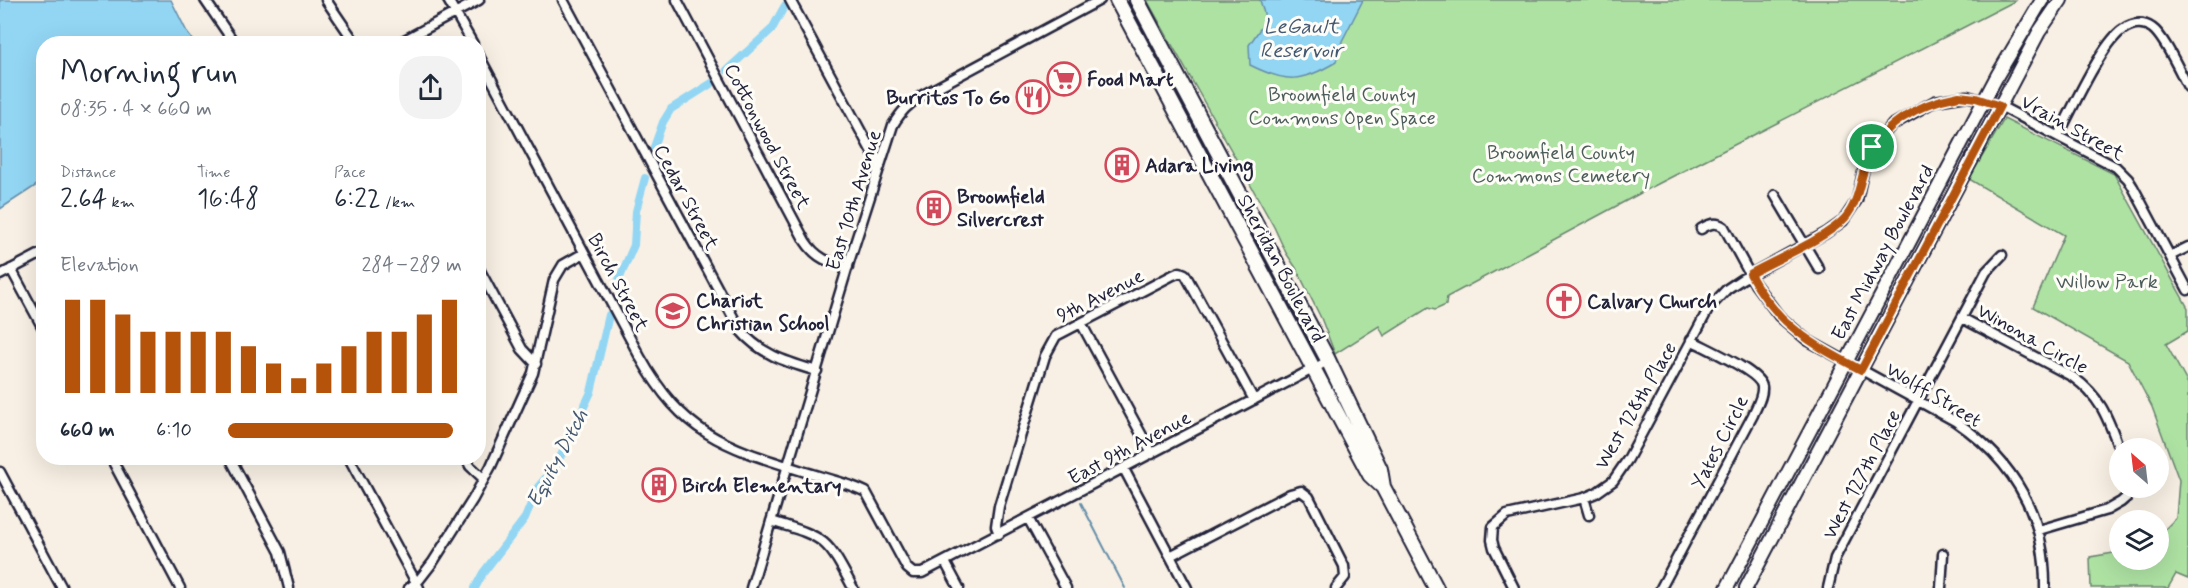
<!DOCTYPE html>
<html lang="en">
<head>
<meta charset="utf-8">
<style>
  body { margin:0; font-family:Mynerve,sans-serif; background:#f2f2f3; color:#1f2937; height:100vh; display:flex; flex-direction:column; font-size:22px; white-space:nowrap }
  * { box-sizing:border-box; margin:0 }
  p { font-size:20px; color:#747a83 }
  .icon { flex:none; width:33px; height:33px; fill:none; stroke:currentColor; stroke-width:2; stroke-linecap:round; stroke-linejoin:round }
  .map { position:relative; flex:1; overflow:hidden }
  .side { position:absolute; left:36px; top:36px; width:450px; height:429px; display:flex; flex-direction:column; background:#fff; border-radius:24px; box-shadow:0 6px 24px #0002 }
  .side>* { flex:none }
  .needle { width:39px; rotate:332deg }
  .fabs { position:absolute; left:2109px; top:438px; display:grid; gap:12px }
  .fabs a { display:grid; place-items:center; width:60px; height:60px; border-radius:50%; background:#fff; box-shadow:0 6px 24px #0002; font-size:30px }
  .pin { position:absolute; display:grid; place-items:center; width:51px; height:51px; color:#fff; margin:-26px; border:3px solid #fff; border-radius:50%; box-shadow:0 2px 6px #0007 }
  .round { display:grid; place-items:center; flex:none; width:63px; height:63px; border-radius:24px; background:#f2f2f3 }
  .summary { display:flex; align-items:center; justify-content:space-between; height:102px; padding:0 24px }
  h1 { font-size:33px; font-weight:600; line-height:45px }
  .stats { display:grid; grid-template-columns:repeat(3,1fr); gap:9px; height:102px; padding:6px 24px }
  .stats div { display:grid; align-content:center }
  .stats b { font-size:26px; font-weight:600 }
  .stats small { font-size:16px; font-weight:400 }
  .stats p { font-size:16px }
  .chart { height:168px; padding:12px 24px }
  .chart p { display:flex; justify-content:space-between }
  .chart svg { width:100%; height:108px; margin-top:6px; stroke:#b45309; stroke-width:6 }
  ul { padding:0 24px; list-style:none; font-size:20px }
  li { display:grid; grid-template-columns:96px 72px 1fr; align-items:center; height:45px }
  li i { height:15px; border-radius:8px; background:#b45309 }
  .map>svg:first-child { display:block }
  .green { fill:#aee2a3; stroke:#68826f; stroke-width:1.5 }
  .water { fill:#92d6f4; stroke:#658eaa; stroke-width:1.5 }
  .lines { fill:none; stroke-linecap:round; stroke-linejoin:round }
  .stream { stroke:#658eaa; stroke-width:2 }
  .canal { stroke:#92d6f4; stroke-width:8 }
  .minor-casing { stroke:#22223b; stroke-width:13 }
  .secondary-casing { stroke:#22223b; stroke-width:16 }
  .primary-casing { stroke:#22223b; stroke-width:18 }
  .minor { stroke:#fdfcf7; stroke-width:8 }
  .secondary { stroke:#fdfcf7; stroke-width:12 }
  .primary { stroke:#fdfcf7; stroke-width:14 }
  .route-casing { stroke:#fff; stroke-width:12 }
  .route { stroke:#b45309; stroke-width:8 }
  .labels { text-anchor:middle; stroke-width:6; stroke-linejoin:round; paint-order:stroke }
  .poi-label { font-size:20px; font-weight:bold; fill:#22223b; stroke:#fdfcf7; text-anchor:start }
  .park-label { font-size:20px; fill:#4c5c5a; stroke:#fdfcf7 }
  .street-label { font-size:20px; fill:#22223b; stroke:#fdfcf7 }
  .water-label { font-size:21px; font-style:italic; fill:#445872; stroke:#fdfcf7 }
</style>
</head>
<body>
<div class="map">
<svg width="2188" height="588" viewBox="0 0 2188 588">
  <rect width="100%" height="100%" fill="#f8f0e4"/>
  <filter id="ink" filterUnits="userSpaceOnUse"><feTurbulence type="fractalNoise" baseFrequency=".0167" numOctaves="2"/><feDisplacementMap in="SourceGraphic" scale="12" xChannelSelector="R" yChannelSelector="G"/><feConvolveMatrix kernelMatrix="1 2 1 2 8 2 1 2 1" color-interpolation-filters="sRGB"/></filter>
  <g filter="url(#ink)">
    <path class="green" d="M 1147,0 L 2017,0 L 1650,188 L 1447,297 L 1446,305 L 1435,310 L 1428,308 L 1384,336 L 1379,326 L 1335,354 L 1321,318 L 1296,268 L 1286,253 L 1274,227 Z
      M 2004,119 L 2114,174 L 2188,308 L 2188,331 L 2166,344 L 2188,384 L 2188,579 L 2176,574 L 2168,588 L 2091,588 L 2090,557 L 2119,552 L 2120,560 L 2158,560 L 2159,535 L 2176,518 L 2179,480 L 2152,407 L 2128,361 L 2033,307 L 2064,235 L 1969,179 Z"/>
    <path class="water" d="M 0,0 L 171,0 L 188,34 L 195,43 L 44,44 L 43,181 L 0,209 Z
      M 1260,0 L 1363,0 L 1342,41 L 1336,62 C 1301,83 1286,83 1250,65 L 1249,45 L 1266,20 Z"/>
    <g class="lines">
      <path class="stream" d="M 1081,503 L 1125,588"/>
      <path class="canal" d="M 727,70 L 772,29 L 784,7
        M 654,147 L 663,122 L 671,109 L 712,83
        M 618,282 L 634,245 L 636,211 L 645,178
        M 475,588 L 483,573 L 525,518 L 538,487 L 557,464 L 591,392 L 609,315"/>
      <defs>
        <path id="minor" d="M 205,0 L 235,44
          M 326,0 L 356,44
          M 448,0 L 473,44
          M 563,0 L 740,330 C 761,355 787,362 817,371
          M 677,0 L 805,241 C 816,258 829,263 848,267
          M 790,0 L 880,167
          M 397,44 L 479,0
          M 478,54 L 640,357 C 684,436 726,447 809,473 C 827,479 848,483 866,492 L 907,568 L 913,573 L 922,573 L 1328,361
          M 2058,136 C 2071,111 2101,45 2122,30 C 2132,23 2142,21 2152,28 C 2164,36 2180,72 2188,87
          M 1864,140 L 1872,147
          M 1775,195 L 1819,269
          M 1701,229 C 1709,224 1716,221 1724,227 L 1755,284 L 1779,316 L 1807,340 L 1955,421 C 2014,461 2046,517 2045,588
          M 2170,256 L 2188,247
          M 478,267 L 522,349 L 536,364
          M 11,269 L 44,330
          M 0,275 L 44,252
          M 1962,318 L 2073,377 C 2102,398 2108,419 2120,451
          M 1081,323 L 1152,454
          M 111,458 L 180,588
          M 230,458 L 280,552 L 289,588
          M 349,458 L 419,588
          M 466,458 L 470,466 L 484,479
          M 1124,469 L 1187,588
          M 0,472 L 62,588
          M 1584,498 L 1589,515
          M 1028,518 L 1066,588
          M 771,521 C 826,538 826,537 853,588
          M 2039,530 L 2107,510 L 2121,502 L 2129,495 L 2129,488
          M 999,534 L 996,526 L 999,506 L 1045,356 L 1056,336 L 1173,275 L 1180,272 L 1185,274 L 1254,400
          M 1170,556 L 1290,494 L 1301,491 L 1309,497 L 1344,566 L 1345,577 L 1336,588
          M 945,562 L 959,588
          M 409,588 L 419,580 L 433,562 L 473,499 L 491,466 L 533,373 L 554,280 L 563,265 L 584,253
          M 751,588 L 850,259 L 893,125 C 901,112 908,104 921,96 L 1100,0
          M 1514,588 L 1494,548 L 1492,540 L 1493,527 L 1507,515 L 1584,498 L 1596,493 L 1613,481 L 1628,459 L 1709,308 L 1727,289 L 1742,279 L 1826,233 L 1843,221 L 1857,200 L 1864,168 L 1872,147 L 1892,125 L 1935,101 L 1967,96 L 2000,106 L 2116,167 L 2128,179 L 2133,187 L 2188,290
          M 1661,588 L 1753,415 C 1756,407 1763,397 1762,387 C 1761,372 1705,348 1691,340
          M 1828,588 L 1835,558 L 1845,539 L 1986,272 L 2002,255
          M 1941,588 L 1943,554"/>
        <path id="secondary" d="M 1727,588 L 1998,74 L 2042,0
          M 1746,588 L 2039,32 L 2061,0"/>
        <path id="primary" d="M 1117,0 L 1370,475 L 1383,487 L 1436,588
          M 1137,0 L 1327,358 L 1380,469 L 1383,487"/>
      </defs>
      <use href="#minor" class="minor-casing"/>
      <use href="#secondary" class="secondary-casing"/>
      <use href="#primary" class="primary-casing"/>
      <use href="#minor" class="minor"/>
      <use href="#secondary" class="secondary"/>
      <use href="#primary" class="primary"/>
    </g>
  </g>
  <g class="lines" filter="url(#ink)">
    <defs>
      <path id="route" d="M 1959,96 L 1976,98 L 2000,106 L 1861,370 C 1812,344 1777,325 1750,274 C 1775,260 1827,238 1845,218 C 1858,203 1859,185 1865,167 C 1877,125 1920,103 1959,96 Z"/>
    </defs>
    <use href="#route" class="route-casing"/>
    <use href="#route" class="route"/>
  </g>
  <defs>
    <symbol id="supermarket-ring" viewBox="-11 -11 22 22"><circle r="9.5" fill="#fdfcf7" stroke="#d1495b" stroke-width="1.5"/><path d="M-6-5.5h2.5l.6 2H6L4.5 2H-2.5L-4.4-4H-6ZM-1.5 3.2a1.3 1.3 0 1 0 .1 0ZM3 3.2a1.3 1.3 0 1 0 .1 0Z" fill="#d1495b"/></symbol>
    <symbol id="restaurant-ring" viewBox="-11 -11 22 22"><circle r="9.5" fill="#fdfcf7" stroke="#d1495b" stroke-width="1.5"/><path d="M-5-6h1v4h1v-4h1v4h1v-4h1v5L-1.5 .5V6h-2V.5L-5-1ZM5-6V6H3V1.5H1.5Q1.5-4 5-6Z" fill="#d1495b"/></symbol>
    <symbol id="building-ring" viewBox="-11 -11 22 22"><circle r="9.5" fill="#fdfcf7" stroke="#d1495b" stroke-width="1.5"/><path d="M-4-6H4V6H1V3H-1V6H-4ZM-2.5-4.3h1.7v1.8h-1.7ZM.8-4.3h1.7v1.8H.8ZM-2.5-1h1.7V.8h-1.7ZM.8-1h1.7V.8H.8Z" fill="#d1495b"/></symbol>
    <symbol id="church-ring" viewBox="-11 -11 22 22"><circle r="9.5" fill="#fdfcf7" stroke="#d1495b" stroke-width="1.5"/><path d="M-1.2-6h2.4v3.5h3.3v2.4h-3.3V6h-2.4V-.1h-3.3v-2.4h3.3Z" fill="#d1495b"/></symbol>
    <symbol id="school-ring" viewBox="-11 -11 22 22"><circle r="9.5" fill="#fdfcf7" stroke="#d1495b" stroke-width="1.5"/><path d="M0-5L7-2L0 1L-7-2ZM-4 1L0 2.5L4 1V4Q0 6-4 4Z" fill="#d1495b"/></symbol>
  </defs>
  <g fill-rule="evenodd">
    <use href="#supermarket-ring" x="1045" y="60" width="38" height="38"/>
    <use href="#restaurant-ring" x="1014" y="78" width="38" height="38"/>
    <use href="#building-ring" x="1103" y="146" width="38" height="38"/>
    <use href="#building-ring" x="915" y="189" width="38" height="38"/>
    <use href="#church-ring" x="1545" y="282" width="38" height="38"/>
    <use href="#school-ring" x="654" y="292" width="38" height="38"/>
    <use href="#building-ring" x="640" y="466" width="38" height="38"/>
  </g>
  <g class="labels">
    <g class="poi-label">
      <text x="1087" y="86">Food Mart</text>
      <text x="1010" y="104" text-anchor="end">Burritos To Go</text>
      <text x="1145" y="172">Adara Living</text>
      <text x="957" y="203">Broomfield<tspan x="957" dy="23">Silvercrest</tspan></text>
      <text x="696" y="307">Chariot<tspan x="696" dy="23">Christian School</tspan></text>
      <text x="1587" y="308">Calvary Church</text>
      <text x="682" y="492">Birch Elementary</text>
    </g>
    <g class="park-label">
      <text x="1342" y="101">Broomfield County<tspan x="1342" dy="23">Commons Open Space</tspan></text>
      <text x="1561" y="159">Broomfield County<tspan x="1561" dy="23">Commons Cemetery</tspan></text>
      <text x="2107" y="288">Willow Park</text>
    </g>
    <g class="street-label">
      <text transform="translate(2073 127) rotate(29)" y="7">Vrain Street</text>
      <text transform="translate(768 136) rotate(62)" y="7">Cottonwood Street</text>
      <text transform="translate(687 197) rotate(62)" y="7">Cedar Street</text>
      <text transform="translate(853 200) rotate(-73)" y="7">East 10th Avenue</text>
      <text transform="translate(1882 252) rotate(-62)" y="7">East Midway Boulevard</text>
      <text transform="translate(1282 268) rotate(62)" y="7">Sheridan Boulevard</text>
      <text transform="translate(619 282) rotate(62)" y="7">Birch Street</text>
      <text transform="translate(1100 295) rotate(-27)" y="7">9th Avenue</text>
      <text transform="translate(2033 338) rotate(29)" y="7">Winona Circle</text>
      <text transform="translate(1934 394) rotate(31)" y="7">Wolff Street</text>
      <text transform="translate(1635 405) rotate(-60)" y="7">West 128th Place</text>
      <text transform="translate(1719 442) rotate(-63)" y="7">Yates Circle</text>
      <text transform="translate(1129 447) rotate(-28)" y="7">East 9th Avenue</text>
      <text transform="translate(1861 474) rotate(-62)" y="7">West 127th Place</text>
    </g>
    <g class="water-label">
      <text x="1301" y="33">LeGault<tspan x="1301" dy="24">Reservoir</tspan></text>
      <text transform="translate(557 458) rotate(-62)" y="7">Equity Ditch</text>
    </g>
  </g>
</svg>
<div class="fabs">
<a><svg class="needle" viewBox="-14 -14 28 28"><path d="M0-13l5 13h-10z" fill="#e53935"/><path d="M0 13l5-13h-10z" fill="#747a83"/></svg></a>
<a><svg class="icon" aria-label="layers" viewBox="0 0 24 24"><path d="M12 4l9 5-9 5-9-5zM3 14l9 5 9-5"/></svg></a>
</div>
<div class="pin" style="left:1872px;top:147px;background:#1e9e55"><svg class="icon" aria-label="arrive" viewBox="0 0 24 24"><path d="M6 21V4h12l-3 4 3 4H6"/></svg></div>
<section class="side">
<div class="summary"><div><h1>Morning run</h1><p>08:35 · 4 × 660 m</p></div><a class="round"><svg class="icon" aria-label="share" viewBox="0 0 24 24"><path d="M12 15V3M7 8l5-5 5 5M5 13v7h14v-7"/></svg></a></div>
<div class="stats">
<div><p>Distance</p><b>2.64<small> km</small></b></div>
<div><p>Time</p><b>16:48</b></div>
<div><p>Pace</p><b>6:22<small> /km</small></b></div>
</div>
<div class="chart"><p><span>Elevation</span>284–289 m</p>
<svg viewBox="0 0 160 44" preserveAspectRatio="none"><path d="M5 44V6M15 44V6M25 44V12M35 44V19M45 44V19M55 44V19M65 44V19M75 44V25M85 44V32M95 44V38M105 44V32M115 44V25M125 44V19M135 44V19M145 44V12M155 44V6"/></svg>
</div>
<ul>
<li><b>660 m</b>6:10<i style="width:96%"></i></li>
</ul>
</section>
</div>
</body>
</html>
